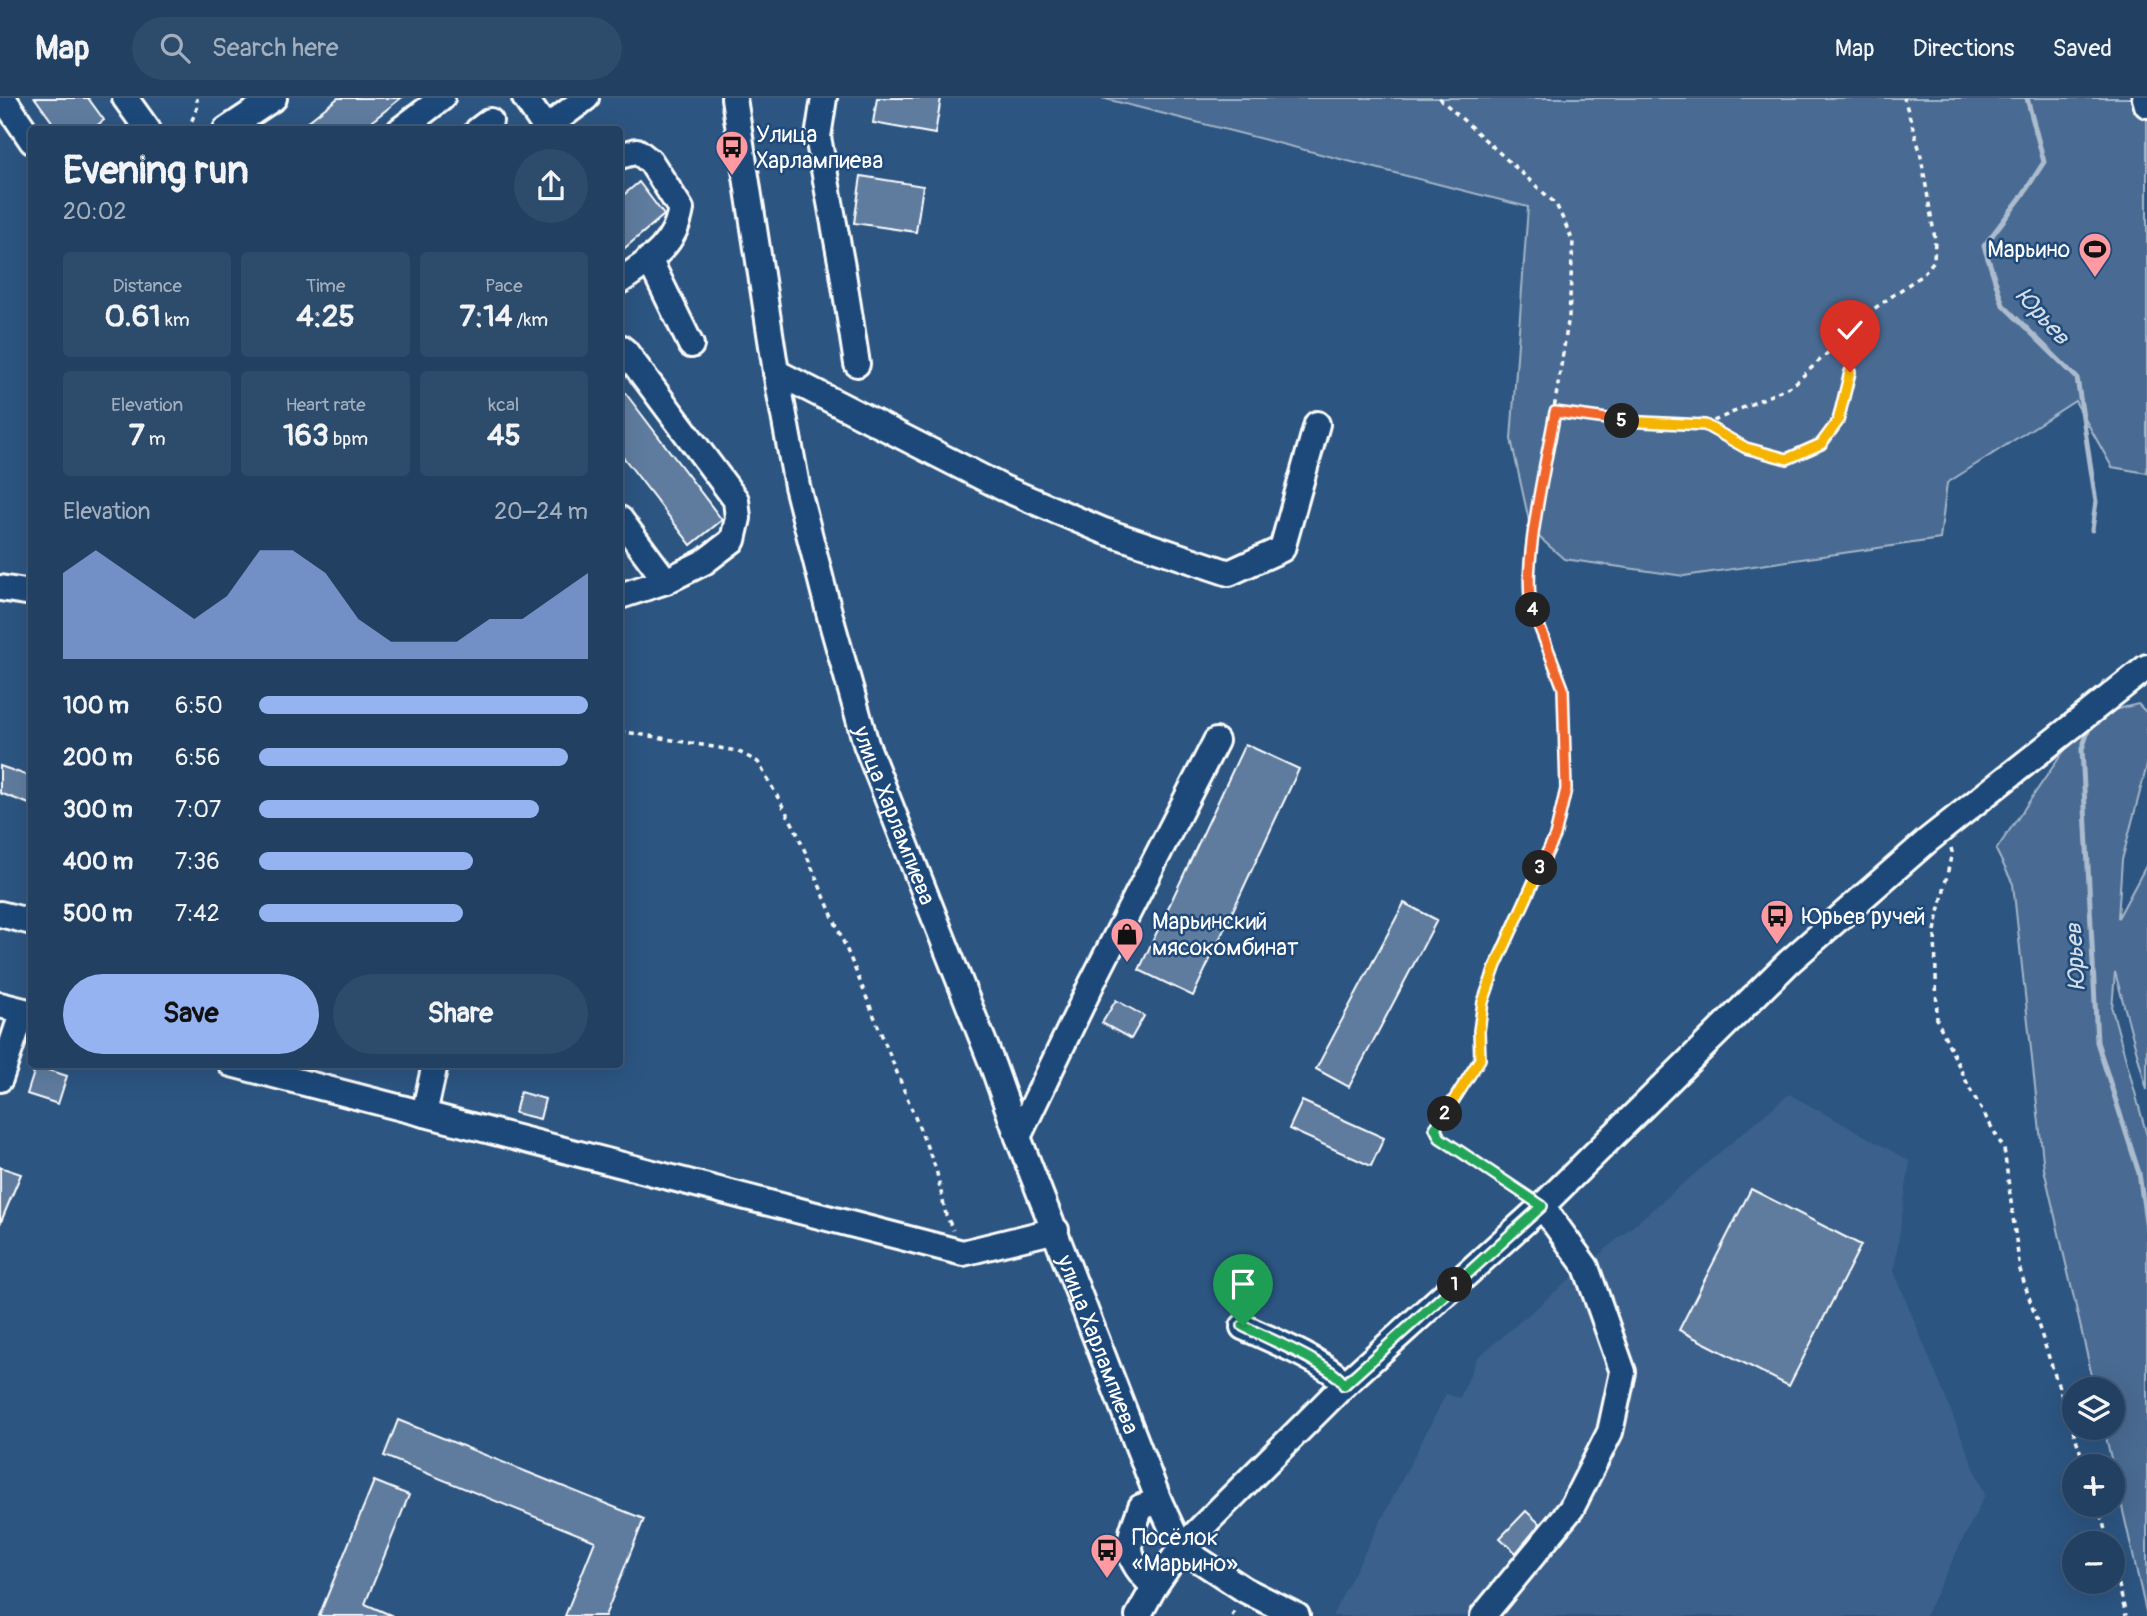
<!DOCTYPE html>
<html lang="en">
<head>
<meta charset="utf-8">
<style>
  body { margin:0; font-family:Pangolin,sans-serif; background:#2d4b6b; color:#f1f3f6; height:100vh; display:flex; flex-direction:column; font-size:26px; white-space:nowrap }
  * { box-sizing:border-box; margin:0 }
  p { font-size:23px; color:#a2afbe }
  .icon { flex:none; width:38px; height:38px; fill:none; stroke:currentColor; stroke-width:2; stroke-linecap:round; stroke-linejoin:round }
  .map { position:relative; flex:1; overflow:hidden }
  .side { position:absolute; left:28px; top:28px; width:595px; height:942px; display:flex; flex-direction:column; background:#214062; border-radius:7px; box-shadow:0 7px 28px #0002,0 0 0 2px #3e5977 }
  .side>* { flex:none }
  .tools { position:absolute; left:2062px; top:1279px; display:grid; gap:14px }
  .tools a { display:grid; place-items:center; width:63px; height:63px; border-radius:50%; background:#214062; box-shadow:0 7px 28px #0002,0 0 0 2px #3e5977; font-size:35px }
  .pin { position:absolute; display:grid; place-items:center; width:60px; height:60px; color:#fff; margin:-72px -30px; border-radius:50% 50% 50% 0; rotate:-45deg; box-shadow:0 0 7px #0007 }
  .pin .icon { rotate:45deg }
  .km { position:absolute; width:35px; height:35px; margin:-18px; border-radius:50%; background:#222; color:#fff; font-size:19px; line-height:35px; text-align:center }
  .round { display:grid; place-items:center; flex:none; width:74px; height:74px; border-radius:37px; background:#2d4b6b }
  .overview { display:flex; align-items:center; justify-content:space-between; height:119px; padding:0 35px }
  h1 { font-size:38px; font-weight:700; line-height:52px }
  .figures { display:grid; grid-template-columns:repeat(3,1fr); gap:10px; height:119px; padding:7px 35px }
  .figures div { display:grid; align-content:center; border-radius:7px; background:#2d4b6b; text-align:center }
  .figures b { font-size:30px; font-weight:700 }
  .figures small { font-size:19px; font-weight:400 }
  .figures p { font-size:19px }
  .chart { height:196px; padding:14px 35px }
  .chart p { display:flex; justify-content:space-between }
  .chart svg { width:100%; height:126px; margin-top:7px; fill:#95b2f1; opacity:.7 }
  .action { display:flex; gap:14px; margin-top:auto; padding:14px 35px }
  .action a { flex:1; height:80px; border-radius:42px; background:#95b2f1; color:#111; font-size:28px; font-weight:700; line-height:80px; text-align:center }
  .action a+a { background:#2d4b6b; color:#f1f3f6 }
  ul { padding:0 35px; list-style:none; font-size:23px }
  li { display:grid; grid-template-columns:112px 84px 1fr; align-items:center; height:52px }
  li i { height:18px; border-radius:9px; background:#95b2f1 }
  header { display:flex; align-items:center; gap:42px; box-sizing:border-box; height:98px; padding:0 35px; background:#214062; border-bottom:2px solid #3e5977 }
  header strong { font-size:33px }
  nav { display:flex; gap:38px; margin-inline-start:auto; font-size:24px }
  .search { width:490px; height:63px; background:#2d4b6b; display:flex; align-items:center; gap:18px; box-sizing:border-box; padding:0 24px; border-radius:38px; color:#a2afbe; font-size:26px }
  .map>svg:first-child { display:block }
  .built { fill:#3b618b }
  .green { fill:#486b92; stroke:#a4b5c8; stroke-width:2 }
  .lines { fill:none; stroke-linecap:round; stroke-linejoin:round }
  .stream { stroke:#acbcce; stroke-width:5 }
  .building { fill:#5e7c9f; stroke:#fff; stroke-width:2 }
  .minor-casing { stroke:#fff; stroke-width:30 }
  .path { stroke:#fff; stroke-width:3.5; stroke-dasharray:5 5; stroke-linecap:butt }
  .minor { stroke:#1f4a7a; stroke-width:24 }
  .split-1-casing { stroke:#fff; stroke-width:14 }
  .split-2-casing { stroke:#fff; stroke-width:14 }
  .split-3-casing { stroke:#fff; stroke-width:14 }
  .split-4-casing { stroke:#fff; stroke-width:14 }
  .split-5-casing { stroke:#fff; stroke-width:14 }
  .split-6-casing { stroke:#fff; stroke-width:14 }
  .split-1 { stroke:#22a559; stroke-width:9 }
  .split-2 { stroke:#22a559; stroke-width:9 }
  .split-3 { stroke:#f5b400; stroke-width:9 }
  .split-4 { stroke:#f0652b; stroke-width:9 }
  .split-5 { stroke:#f0652b; stroke-width:9 }
  .split-6 { stroke:#f5b400; stroke-width:9 }
  .labels { text-anchor:middle; stroke-width:5; stroke-linejoin:round; paint-order:stroke }
  .poi-label { font-size:23px; fill:#fff; stroke:#1f4a7a; text-anchor:start }
  .street-label { font-size:23px; fill:#fff; stroke:#1f4a7a }
  .water-label { font-size:24px; font-style:italic; fill:#d5dde6; stroke:#1f4a7a }
</style>
</head>
<body>
<header>
<strong>Map</strong>
<div class="search"><svg class="icon" aria-label="search" viewBox="0 0 24 24"><circle cx="10" cy="10" r="6"/><path d="M15 15l6 6"/></svg>Search here</div>
<nav><a>Map</a><a>Directions</a><a>Saved</a></nav>
</header>
<div class="map">
<svg width="2147" height="1518" viewBox="0 0 2147 1518">
  <rect width="100%" height="100%" fill="#2c5582"/>
  <filter id="ink" filterUnits="userSpaceOnUse"><feTurbulence type="fractalNoise" baseFrequency=".0143" numOctaves="2"/><feDisplacementMap in="SourceGraphic" scale="14" xChannelSelector="R" yChannelSelector="G"/><feConvolveMatrix kernelMatrix="1 2 1 2 8 2 1 2 1" color-interpolation-filters="sRGB"/></filter>
  <g filter="url(#ink)">
    <path class="built" d="M 1789,996 L 1910,1063 L 1894,1173 L 1985,1397 L 1925,1518 L 1332,1518 L 1446,1296 L 1460,1300 L 1477,1260 Z"/>
    <path class="green" d="M 1102,0 L 2147,0 L 2147,375 L 2112,369 L 2075,303 L 1947,385 L 1940,441 L 1684,478 L 1564,461 L 1531,432 L 1511,341 L 1528,109 Z
      M 2138,606 L 2147,615 L 2147,667 L 2122,762 L 2118,820 L 2147,766 L 2147,992 L 2115,874 L 2112,911 L 2147,1038 L 2147,1518 L 2104,1330 L 2112,1330 L 2112,1292 L 2095,1291 L 2044,1071 L 2013,786 L 1996,752 L 2061,657 L 2093,617 Z"/>
    <g class="lines">
      <path class="stream" d="M 2027,0 L 2044,64 L 2022,98 L 1984,148 L 2003,207 L 2077,280 L 2096,404 L 2092,432
        M 2101,595 L 2104,584
        M 2090,627 L 2082,651 L 2097,944 L 2139,1075 L 2147,1130"/>
    </g>
    <path class="building" d="M 35,0 L 88,0 L 104,22 L 91,32 L 58,32 Z
      M 338,0 L 401,0 L 361,32 L 297,32 Z
      M 877,0 L 941,0 L 935,36 L 873,25 Z
      M 861,78 L 923,88 L 916,134 L 854,125 Z
      M 639,84 L 664,117 L 620,154 L 620,100 Z
      M 620,288 L 722,422 L 691,447 L 620,355 Z
      M 1245,646 L 1299,671 L 1193,898 L 1139,872 Z
      M 0,668 L 32,679 L 32,707 L 0,695 Z
      M 1404,805 L 1437,822 L 1349,989 L 1316,971 Z
      M 1116,902 L 1144,918 L 1131,941 L 1102,925 Z
      M 36,968 L 67,978 L 58,1006 L 27,996 Z
      M 520,994 L 545,1001 L 540,1021 L 515,1015 Z
      M 1302,1003 L 1384,1040 L 1371,1068 L 1289,1031 Z
      M 0,1069 L 21,1076 L 0,1126 Z
      M 1751,1091 L 1861,1147 L 1789,1288 L 1679,1232 Z
      M 398,1322 L 644,1421 L 605,1518 L 565,1518 L 595,1443 L 384,1358 Z
      M 374,1383 L 409,1397 L 365,1506 L 393,1518 L 319,1518 Z
      M 1526,1413 L 1540,1426 L 1516,1455 L 1500,1440 Z"/>
    <g class="lines">
      <defs>
        <g id="minor">
          <path d="M 3,0 L 32,43"/>
          <path d="M 125,0 L 148,32"/>
          <path d="M 525,0 L 547,32"/>
          <path id="s1" d="M 734,0 L 776,274 L 797,388 L 830,518 L 866,646 L 993,968 L 1018,1039 L 1159,1403 L 1181,1450 L 1245,1492 L 1297,1518"/>
          <path d="M 824,0 L 818,39 L 842,169 L 857,266"/>
          <path d="M 2145,0 L 2147,7"/>
          <path d="M 546,30 L 586,0"/>
          <path d="M 226,32 L 274,0"/>
          <path d="M 400,32 L 442,0"/>
          <path d="M 478,32 L 490,23"/>
          <path d="M 620,58 L 637,53 L 651,64 L 681,111 C 675,148 649,163 620,183"/>
          <path d="M 649,161 L 691,247"/>
          <path d="M 620,249 L 625,253 L 736,402 L 738,420 L 733,442 L 704,464 L 666,483 L 620,498"/>
          <path d="M 776,274 L 1003,390 L 1104,433 L 1229,475 L 1282,451 L 1317,326"/>
          <path d="M 620,421 L 666,483"/>
          <path d="M 0,490 L 32,495"/>
          <path d="M 0,816 L 32,824"/>
          <path d="M 0,907 L 32,915"/>
          <path d="M 231,966 L 963,1155 L 1056,1132"/>
          <path d="M 0,981 L 23,913"/>
          <path d="M 424,1016 L 435,966"/>
          <path d="M 1018,1039 L 1092,885 L 1216,643"/>
          <path d="M 1243,1229 C 1265,1239 1336,1268 1344,1287"/>
          <path d="M 1154,1489 C 1123,1458 1126,1448 1141,1409 L 1159,1403"/>
          <path d="M 1138,1518 L 1154,1489 L 1181,1450 L 1344,1287 L 1542,1108 L 1789,864 L 1927,743 L 2147,569"/>
          <path d="M 1483,1518 L 1571,1411 L 1610,1334 L 1623,1274 L 1586,1169 L 1542,1108"/>
        </g>
      </defs>
      <use href="#minor" class="minor-casing"/>
      <path class="path" d="M 1439,0 L 1556,106 L 1573,143 L 1569,218 L 1537,417 L 1529,487 L 1531,505 L 1563,590 L 1566,691 L 1555,738 L 1496,867 L 1484,904 L 1479,933 L 1480,962 L 1435,1030 L 1440,1040 L 1524,1095
        M 188,32 L 197,10 L 197,0
        M 1555,314 L 1634,324 L 1705,327 L 1793,287 L 1847,237 L 1858,222 L 1922,177 L 1934,163 L 1935,141 L 1920,53 L 1904,0
        M 1705,327 L 1747,350 L 1787,361 L 1821,346 L 1838,323 L 1850,274 L 1847,237
        M 620,633 L 737,653 L 758,664 L 795,730 L 855,871 L 936,1071 L 946,1117 L 953,1132
        M 1951,750 L 1952,754 L 1935,833 L 1937,922 L 1970,991 L 2004,1051 L 2020,1172 L 2085,1368
        M 201,966 L 213,969
        M 2098,1407 L 2109,1446
        M 2112,1457 L 2126,1518
        M 1232,1518 L 1236,1509"/>
      <use href="#minor" class="minor"/>
    </g>
  </g>
  <g class="lines" filter="url(#ink)">
    <defs>
      <path id="split-1" d="M 1243,1228 C 1264,1239 1337,1269 1344,1287 L 1455,1187"/>
      <path id="split-2" d="M 1445,1016 L 1435,1030 L 1440,1040 L 1542,1108 L 1455,1187"/>
      <path id="split-3" d="M 1445,1016 L 1480,961 L 1479,933 L 1483,904 L 1496,867 L 1540,770"/>
      <path id="split-4" d="M 1533,512 L 1563,590 L 1566,691 L 1555,738 L 1540,770"/>
      <path id="split-5" d="M 1533,512 C 1519,477 1548,356 1555,314 L 1622,323"/>
      <path id="split-6" d="M 1622,323 L 1705,327 L 1746,350 L 1787,361 L 1821,346 L 1838,323 L 1850,274"/>
    </defs>
    <use href="#split-1" class="split-1-casing"/>
    <use href="#split-2" class="split-2-casing"/>
    <use href="#split-3" class="split-3-casing"/>
    <use href="#split-4" class="split-4-casing"/>
    <use href="#split-5" class="split-5-casing"/>
    <use href="#split-6" class="split-6-casing"/>
    <use href="#split-1" class="split-1"/>
    <use href="#split-2" class="split-2"/>
    <use href="#split-3" class="split-3"/>
    <use href="#split-4" class="split-4"/>
    <use href="#split-5" class="split-5"/>
    <use href="#split-6" class="split-6"/>
  </g>
  <defs>
    <symbol id="bus-pin" viewBox="-11 -11 22 30"><path d="M0 17L-7.5 6A9.5 9.5 0 1 1 7.5 6Z" fill="#ff9aa2" stroke="#1f4a7a"/><path d="M-5-6H5V4H4V6H2V4H-2V6H-4V4H-5ZM-3.5-4V0h7V-4ZM-3.5 1.2v1.5H-2V1.2ZM2 1.2v1.5H3.5V1.2Z" fill="#111"/></symbol>
    <symbol id="stadium-pin" viewBox="-11 -11 22 30"><path d="M0 17L-7.5 6A9.5 9.5 0 1 1 7.5 6Z" fill="#ff9aa2" stroke="#1f4a7a"/><path d="M0-5a6.5 5 0 1 0 0 10a6.5 5 0 1 0 0-10ZM-3.5-1.8h7v3.6h-7Z" fill="#111"/></symbol>
    <symbol id="shop-pin" viewBox="-11 -11 22 30"><path d="M0 17L-7.5 6A9.5 9.5 0 1 1 7.5 6Z" fill="#ff9aa2" stroke="#1f4a7a"/><path d="M-5-2.5h2.3a2.7 3.5 0 0 1 5.4 0H5L5.5 6h-11ZM-1.5-2.5h3a1.5 2.3 0 0 0-3 0Z" fill="#111"/></symbol>
  </defs>
  <g fill-rule="evenodd">
    <use href="#bus-pin" x="713" y="30" width="38" height="52"/>
    <use href="#stadium-pin" x="2076" y="132" width="38" height="52"/>
    <use href="#bus-pin" x="1758" y="799" width="38" height="52"/>
    <use href="#shop-pin" x="1108" y="817" width="38" height="52"/>
    <use href="#bus-pin" x="1088" y="1433" width="38" height="52"/>
  </g>
  <g class="labels">
    <g class="poi-label">
      <text x="756" y="44">Улица<tspan x="756" dy="26">Харлампиева</tspan></text>
      <text x="2070" y="159" text-anchor="end">Марьино</text>
      <text x="1802" y="826">Юрьев ручей</text>
      <text x="1152" y="831">Марьинский<tspan x="1152" dy="26">мясокомбинат</tspan></text>
      <text x="1132" y="1447">Посёлок<tspan x="1132" dy="26">«Марьино»</tspan></text>
    </g>
    <g class="street-label">
      <text dy="8" stroke="none"><textPath href="#s1" startOffset="737">улица Харлампиева</textPath></text>
      <text dy="8" stroke="none"><textPath href="#s1" startOffset="1304">улица Харлампиева</textPath></text>
    </g>
    <g class="water-label">
      <text transform="translate(2043 218) rotate(48)" y="8">Юрьев</text>
      <text transform="translate(2075 859) rotate(-93)" y="8">Юрьев</text>
    </g>
  </g>
</svg>
<div class="tools">
<a><svg class="icon" aria-label="layers" viewBox="0 0 24 24"><path d="M12 4l9 5-9 5-9-5zM3 14l9 5 9-5"/></svg></a>
<a>+</a>
<a>−</a>
</div>
<div class="pin" style="left:1243px;top:1228px;background:#1e9e55"><svg class="icon" aria-label="arrive" viewBox="0 0 24 24"><path d="M6 21V4h12l-3 4 3 4H6"/></svg></div>
<div class="pin" style="left:1850px;top:274px;background:#d93025"><svg class="icon" aria-label="check" viewBox="0 0 24 24"><path d="M5 12l5 5 9-10"/></svg></div>
<b class="km" style="left:1455px;top:1187px">1</b>
<b class="km" style="left:1445px;top:1016px">2</b>
<b class="km" style="left:1540px;top:770px">3</b>
<b class="km" style="left:1533px;top:512px">4</b>
<b class="km" style="left:1622px;top:323px">5</b>
<section class="side">
<div class="overview"><div><h1>Evening run</h1><p>20:02</p></div><a class="round"><svg class="icon" aria-label="share" viewBox="0 0 24 24"><path d="M12 15V3M7 8l5-5 5 5M5 13v7h14v-7"/></svg></a></div>
<div class="figures">
<div><p>Distance</p><b>0.61<small> km</small></b></div>
<div><p>Time</p><b>4:25</b></div>
<div><p>Pace</p><b>7:14<small> /km</small></b></div>
</div>
<div class="figures">
<div><p>Elevation</p><b>7<small> m</small></b></div>
<div><p>Heart rate</p><b>163<small> bpm</small></b></div>
<div><p>kcal</p><b>45</b></div>
</div>
<div class="chart"><p><span>Elevation</span>20–24 m</p>
<svg viewBox="0 0 160 44" preserveAspectRatio="none"><path d="M0 44V14L10 6L20 14L30 22L40 30L50 22L60 6L70 6L80 14L90 30L100 38L110 38L120 38L130 30L140 30L150 22L160 14V44z"/></svg>
</div>
<ul>
<li><b>100 m</b>6:50<i style="width:100%"></i></li>
<li><b>200 m</b>6:56<i style="width:94%"></i></li>
<li><b>300 m</b>7:07<i style="width:85%"></i></li>
<li><b>400 m</b>7:36<i style="width:65%"></i></li>
<li><b>500 m</b>7:42<i style="width:62%"></i></li>
</ul>
<div class="action"><a>Save</a><a>Share</a></div>
</section>
</div>
</body>
</html>
